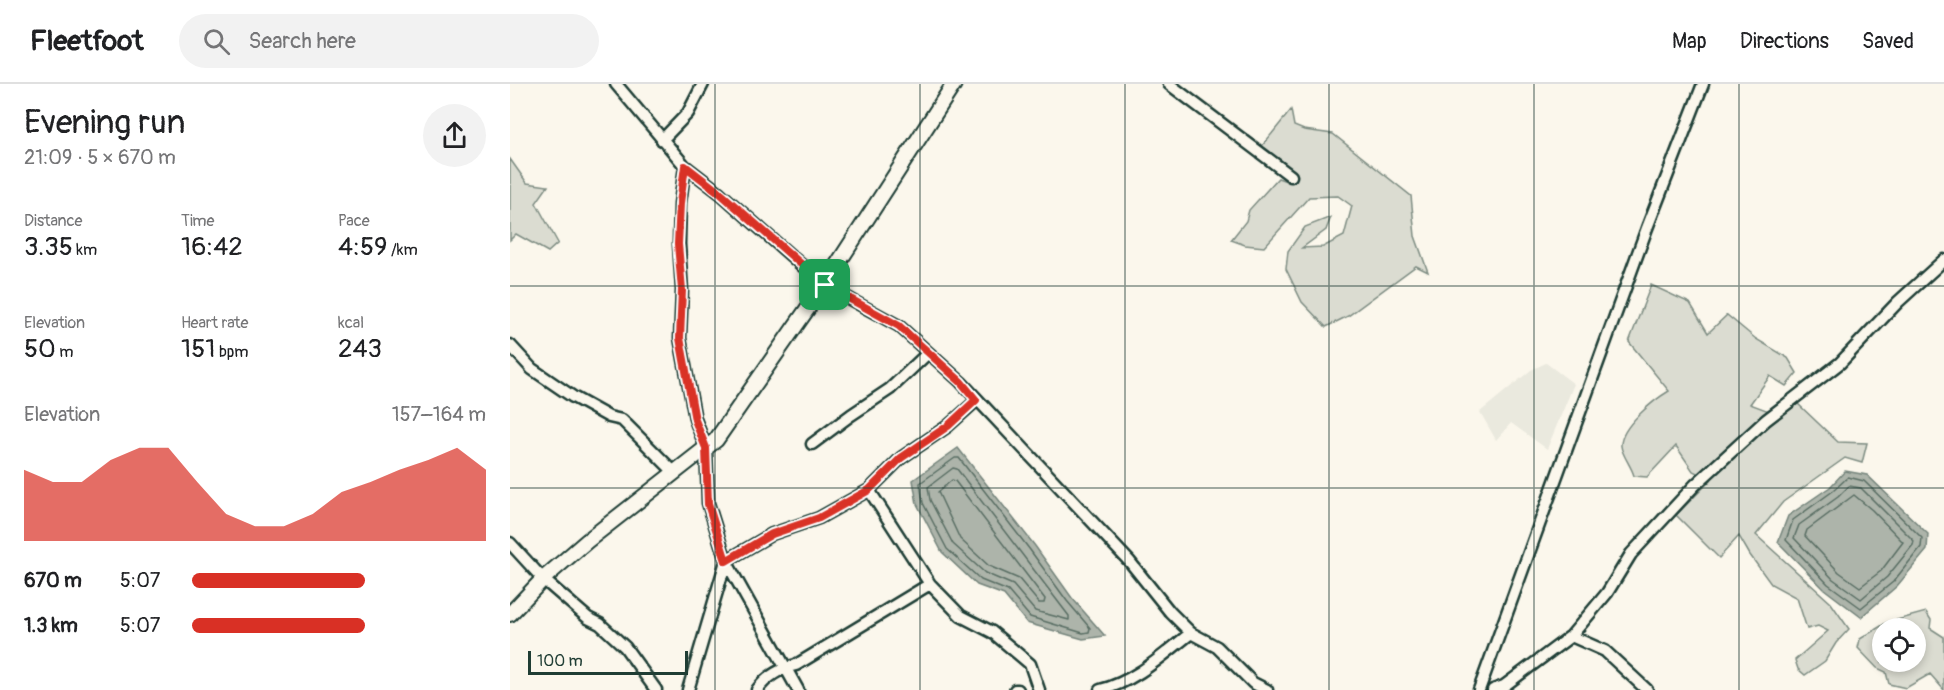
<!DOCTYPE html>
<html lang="en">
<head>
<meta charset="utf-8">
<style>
  body { margin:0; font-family:Pangolin,sans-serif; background:#f2f2f2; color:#202124; height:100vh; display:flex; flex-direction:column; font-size:22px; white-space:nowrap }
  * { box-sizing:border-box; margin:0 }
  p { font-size:20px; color:#757577 }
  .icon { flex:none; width:33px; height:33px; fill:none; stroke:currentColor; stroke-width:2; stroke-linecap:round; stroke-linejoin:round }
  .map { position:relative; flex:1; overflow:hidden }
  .drawer { display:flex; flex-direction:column; background:#fff; width:510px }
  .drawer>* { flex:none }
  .fabs { position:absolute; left:1362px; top:534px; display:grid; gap:12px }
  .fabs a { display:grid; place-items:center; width:54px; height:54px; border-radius:50%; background:#fff; box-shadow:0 3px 9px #0003; font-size:30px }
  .scale { position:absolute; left:18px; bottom:15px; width:160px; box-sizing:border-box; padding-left:6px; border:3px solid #1f3d34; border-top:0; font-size:16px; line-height:21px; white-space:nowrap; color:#1f3d34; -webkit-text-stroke:4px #fbf7ec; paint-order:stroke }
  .pin { position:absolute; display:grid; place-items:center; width:51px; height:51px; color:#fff; margin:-26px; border-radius:12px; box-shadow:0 3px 9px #0006 }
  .round { display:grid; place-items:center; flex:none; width:63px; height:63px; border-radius:32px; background:#f2f2f2 }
  .summary { display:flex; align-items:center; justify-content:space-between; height:102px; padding:0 24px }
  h1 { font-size:33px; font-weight:600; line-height:45px }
  .metrics { display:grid; grid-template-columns:repeat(3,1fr); gap:9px; height:102px; padding:6px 24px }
  .metrics div { display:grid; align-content:center }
  .metrics b { font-size:26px; font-weight:600 }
  .metrics small { font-size:16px; font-weight:400 }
  .metrics p { font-size:16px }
  .chart { height:168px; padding:12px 24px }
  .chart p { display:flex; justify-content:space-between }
  .chart svg { width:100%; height:108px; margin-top:6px; fill:#d93025; opacity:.7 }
  ul { padding:0 24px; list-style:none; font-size:20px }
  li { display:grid; grid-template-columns:96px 72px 1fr; align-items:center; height:45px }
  li i { height:15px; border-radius:8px; background:#d93025 }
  header { display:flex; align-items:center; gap:36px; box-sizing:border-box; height:84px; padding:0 30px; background:#fff; border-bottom:2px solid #e0e0e0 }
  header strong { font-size:28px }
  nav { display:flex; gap:33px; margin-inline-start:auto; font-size:21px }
  .search { width:420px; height:54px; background:#f2f2f2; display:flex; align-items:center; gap:15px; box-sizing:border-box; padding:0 21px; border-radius:33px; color:#757577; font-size:22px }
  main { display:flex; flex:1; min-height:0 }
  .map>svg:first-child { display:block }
  .built { fill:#eae9de }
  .green { fill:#dbdcd1; stroke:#7d8c82; stroke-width:1.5; fill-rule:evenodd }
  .water { fill:#adb4aa; stroke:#74847b; stroke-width:1.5 }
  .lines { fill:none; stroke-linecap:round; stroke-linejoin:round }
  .shore { stroke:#586d63; stroke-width:1.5 }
  .minor-casing { stroke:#1f3d34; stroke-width:15 }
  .secondary-casing { stroke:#1f3d34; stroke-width:18 }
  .minor { stroke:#fbf7ec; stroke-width:10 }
  .secondary { stroke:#fbf7ec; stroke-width:14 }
  .route-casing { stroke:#fff; stroke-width:12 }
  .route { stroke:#d93025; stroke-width:8 }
  .grid { fill:none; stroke:#1f3d34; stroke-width:1.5; stroke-opacity:0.55 }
</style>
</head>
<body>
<header>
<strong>Fleetfoot</strong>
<div class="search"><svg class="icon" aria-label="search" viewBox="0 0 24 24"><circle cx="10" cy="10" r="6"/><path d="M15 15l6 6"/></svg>Search here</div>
<nav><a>Map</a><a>Directions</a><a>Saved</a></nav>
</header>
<main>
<section class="drawer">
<div class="summary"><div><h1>Evening run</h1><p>21:09 · 5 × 670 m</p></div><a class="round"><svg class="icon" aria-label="share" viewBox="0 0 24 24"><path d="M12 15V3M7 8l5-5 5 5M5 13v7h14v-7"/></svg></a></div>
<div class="metrics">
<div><p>Distance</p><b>3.35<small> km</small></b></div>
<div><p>Time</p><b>16:42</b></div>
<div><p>Pace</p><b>4:59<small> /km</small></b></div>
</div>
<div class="metrics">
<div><p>Elevation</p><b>50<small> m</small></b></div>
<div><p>Heart rate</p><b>151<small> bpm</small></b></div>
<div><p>kcal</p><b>243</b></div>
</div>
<div class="chart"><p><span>Elevation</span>157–164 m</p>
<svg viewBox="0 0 160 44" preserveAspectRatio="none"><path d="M0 44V15L10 20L20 20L30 11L40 6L50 6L60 20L70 33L80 38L90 38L100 33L110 24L120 20L130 15L140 11L150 6L160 15V44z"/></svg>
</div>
<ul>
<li><b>670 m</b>5:07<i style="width:59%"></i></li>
<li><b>1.3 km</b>5:07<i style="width:59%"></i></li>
</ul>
</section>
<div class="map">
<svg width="1434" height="606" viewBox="0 0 1434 606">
  <rect width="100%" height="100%" fill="#fbf7ec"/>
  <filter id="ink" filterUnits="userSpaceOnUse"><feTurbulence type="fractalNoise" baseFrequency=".0167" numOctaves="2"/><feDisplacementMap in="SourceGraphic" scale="12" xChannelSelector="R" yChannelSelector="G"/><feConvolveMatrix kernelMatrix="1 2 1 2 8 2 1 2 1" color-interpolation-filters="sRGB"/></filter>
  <g filter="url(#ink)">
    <path class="built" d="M 1036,279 L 1064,300 L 1037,365 L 1001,339 L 986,356 L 970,328 L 1021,286 Z"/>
    <path class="green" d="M 781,26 L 784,42 L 794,46 L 823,50 L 901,112 L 905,152 L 918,188 L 906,182 L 838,232 L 816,243 L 792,218 L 776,185 L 778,167 L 795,143 L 821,133 L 816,146 L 792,164 L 813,163 L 834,152 L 842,122 L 828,112 L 799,113 L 754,163 L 735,161 L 721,156 L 736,137 L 739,126 L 768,94 L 779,98 L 784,91 L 752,62 Z
      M 0,75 L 17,99 L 38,102 L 26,119 L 48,159 L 38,168 L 6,150 L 0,156 Z
      M 1141,201 L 1180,219 L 1198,249 L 1217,231 L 1246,255 L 1278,274 L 1287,289 L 1276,302 L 1260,292 L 1240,320 L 1272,332 L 1287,319 L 1328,358 L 1357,359 L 1352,379 L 1335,374 L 1273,418 L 1246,451 L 1321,519 L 1339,545 L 1326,559 L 1315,577 L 1295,591 L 1288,585 L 1285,576 L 1318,547 L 1308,542 L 1297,545 L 1287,514 L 1261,500 L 1240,471 L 1229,452 L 1209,474 L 1166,431 L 1201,396 L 1183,387 L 1166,362 L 1137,393 L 1124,392 C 1122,383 1112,371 1111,362 C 1110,343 1144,316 1159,307 L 1119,258 Z
      M 1416,528 L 1421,536 L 1420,544 L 1434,553 L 1434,606 L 1420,590 L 1396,604 L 1379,600 L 1376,588 L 1367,584 L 1348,564 L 1350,555 L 1376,539 ZM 1372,544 L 1406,544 L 1406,578 L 1372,578 Z"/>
    <path class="water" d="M 448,364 L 525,462 L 562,514 L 595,552 L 573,555 L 517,539 L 494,511 L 467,501 L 432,468 L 407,420 L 403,396 Z
      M 1335,387 L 1357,391 L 1418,450 L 1417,466 L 1387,502 L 1351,533 L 1314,505 L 1268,458 L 1278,432 L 1320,403 Z"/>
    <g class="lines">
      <path class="shore" d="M 445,374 L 449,374 L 520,466 L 557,517 L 580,544 L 579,548 L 573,549 L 520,533 L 498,507 L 471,496 L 437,465 L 413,419 L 410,399 Z
        M 443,384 L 447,385 L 559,532 L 559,536 L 525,527 L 503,501 L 475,489 L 443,460 L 420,416 L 418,403 Z
        M 1338,393 L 1354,397 L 1412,454 L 1411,463 L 1383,498 L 1351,524 L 1318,500 L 1276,456 L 1283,436 L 1323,407 Z
        M 442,396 L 445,397 L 535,515 L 534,519 L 529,519 L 509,495 L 479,482 L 450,455 L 428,408 Z
        M 1339,402 L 1351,404 L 1404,457 L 1403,461 L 1377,493 L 1351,515 L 1323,495 L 1284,454 L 1289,441 L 1328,413 Z
        M 1344,411 L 1362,426 L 1393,458 L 1371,487 L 1350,503 L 1329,488 L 1295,452 L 1297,446 Z"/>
      <defs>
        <path id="minor" d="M 106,0 L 175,82 L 210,109 L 314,201 L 389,242 L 451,298 L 620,478 L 660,528 L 681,549 L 707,563 L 743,599 L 757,606
          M 659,0 L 781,92
          M 152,56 L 178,29 L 193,0
          M 175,82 L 170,119 L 169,160 L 172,206 L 170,254 L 185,335 L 196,364 L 198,419 L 216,477 L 178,606
          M 0,261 L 22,285 L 63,313 L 99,333 L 112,336 L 164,388
          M 302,360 L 341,331 L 380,305 L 418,269
          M 359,406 L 420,500 L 451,532 L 482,548 L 520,580 L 529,606
          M 0,459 L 33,495 L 78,534 L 90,540 L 115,563 L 146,606
          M 1061,552 L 1095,567 L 1137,606
          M 247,606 C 257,592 269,585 286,581 L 420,500
          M 288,606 L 216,477 L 262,450 L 309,434 L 359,406 L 391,374 L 438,342 L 467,316
          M 505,606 L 508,606
          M 590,606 C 625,598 654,570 681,549
          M 969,606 L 1137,144 L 1193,0
          M 983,606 L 994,602 L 1061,552 L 1097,509 L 1121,470 L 1185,401 L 1256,336 L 1330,279 L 1388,218 L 1434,176"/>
        <path id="secondary" d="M 0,530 L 33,495 L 77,457 L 206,356 L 314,201 L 444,0"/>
      </defs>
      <use href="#minor" class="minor-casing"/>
      <use href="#secondary" class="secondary-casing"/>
      <use href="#minor" class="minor"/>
      <use href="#secondary" class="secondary"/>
    </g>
  </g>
  <g class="lines" filter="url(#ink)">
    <defs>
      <path id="route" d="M 175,82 L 210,109 L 315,201 L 389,242 L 451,298 L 466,316 L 438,342 L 391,374 L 359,406 L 309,434 L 262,450 L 216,477 L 198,420 L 196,364 L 185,336 L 170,254 L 172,206 L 168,160 L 170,119 Z"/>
    </defs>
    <use href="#route" class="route-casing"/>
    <use href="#route" class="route"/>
  </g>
  <path class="grid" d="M 205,0 L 205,606M 410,0 L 410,606M 615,0 L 615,606M 819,0 L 819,606M 1024,0 L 1024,606M 1229,0 L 1229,606M 0,202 L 1434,202M 0,404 L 1434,404"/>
</svg>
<div class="fabs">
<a><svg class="icon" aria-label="locate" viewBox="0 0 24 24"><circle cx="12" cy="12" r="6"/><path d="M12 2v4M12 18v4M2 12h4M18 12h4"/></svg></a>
</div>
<div class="scale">100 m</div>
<div class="pin" style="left:315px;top:201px;background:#1e9e55"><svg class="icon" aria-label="arrive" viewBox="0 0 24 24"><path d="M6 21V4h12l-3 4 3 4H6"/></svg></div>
</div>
</main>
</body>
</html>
